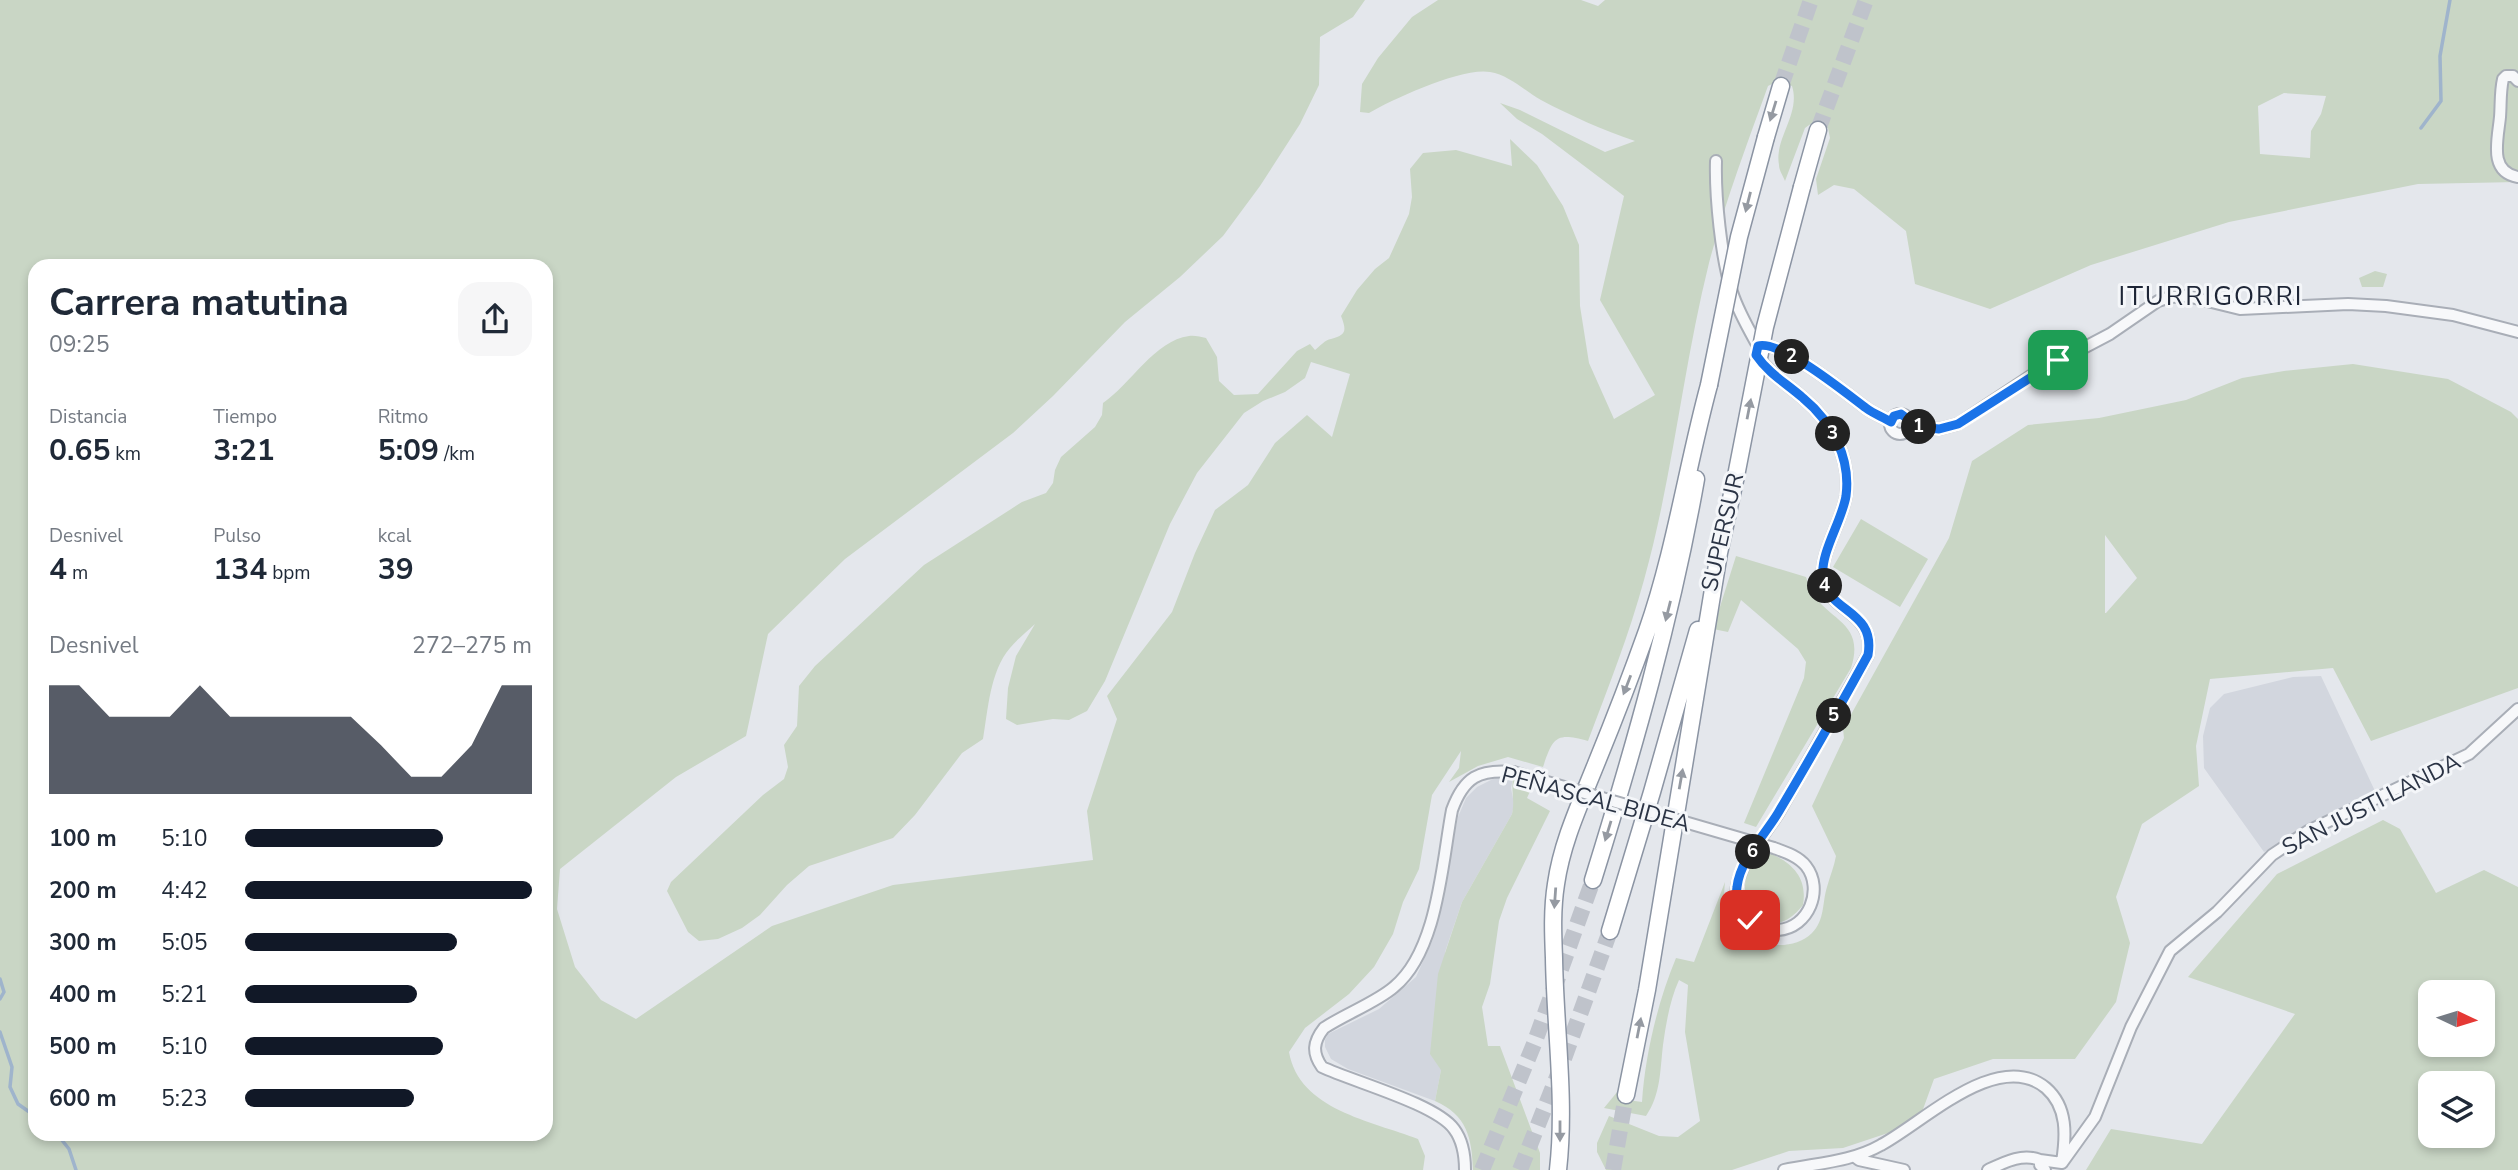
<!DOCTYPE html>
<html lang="es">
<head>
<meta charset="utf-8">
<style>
  body { margin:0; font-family:"Nunito Sans",sans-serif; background:#f6f6f7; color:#1f2937; height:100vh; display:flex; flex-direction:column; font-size:26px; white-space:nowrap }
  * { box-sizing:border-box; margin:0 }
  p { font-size:23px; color:#747a83 }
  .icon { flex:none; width:38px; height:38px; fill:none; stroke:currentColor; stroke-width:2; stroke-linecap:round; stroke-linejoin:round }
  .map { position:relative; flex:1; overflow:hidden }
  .side { position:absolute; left:28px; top:259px; width:525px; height:882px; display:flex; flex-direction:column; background:#fff; border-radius:21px; box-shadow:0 4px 10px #0003 }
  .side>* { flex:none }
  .needle { width:46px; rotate:94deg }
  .tools { position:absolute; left:2418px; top:980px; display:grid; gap:14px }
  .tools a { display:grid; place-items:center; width:77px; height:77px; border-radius:14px; background:#fff; box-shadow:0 4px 10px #0003; font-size:35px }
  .pin { position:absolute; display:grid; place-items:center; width:60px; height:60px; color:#fff; margin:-30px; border-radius:14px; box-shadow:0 4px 10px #0006 }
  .km { position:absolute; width:35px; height:35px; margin:-18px; border-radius:50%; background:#222; color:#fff; font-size:19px; line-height:35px; text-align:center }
  .round { display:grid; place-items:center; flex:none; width:74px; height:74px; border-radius:21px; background:#f6f6f7 }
  .head { display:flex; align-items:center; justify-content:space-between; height:119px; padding:0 21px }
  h1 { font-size:38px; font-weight:700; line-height:52px }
  .figures { display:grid; grid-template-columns:repeat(3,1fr); gap:10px; height:119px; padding:7px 21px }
  .figures div { display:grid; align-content:center }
  .figures b { font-size:30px; font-weight:700 }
  .figures small { font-size:19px; font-weight:400 }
  .figures p { font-size:19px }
  .chart { height:196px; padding:14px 21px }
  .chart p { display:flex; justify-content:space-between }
  .chart svg { width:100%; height:126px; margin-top:7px; fill:#111827; opacity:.7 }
  ul { padding:0 21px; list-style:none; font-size:23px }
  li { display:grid; grid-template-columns:112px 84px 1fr; align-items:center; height:52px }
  li i { height:18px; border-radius:9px; background:#111827 }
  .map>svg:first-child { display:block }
  .built { fill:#d2d6de }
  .green { fill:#c9d6c5; fill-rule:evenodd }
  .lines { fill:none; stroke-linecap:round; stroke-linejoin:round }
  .stream { stroke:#9fb4cc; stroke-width:3.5 }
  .highway-tunnel { stroke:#bfc3cb; stroke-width:16; stroke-dasharray:16 8; stroke-linecap:butt }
  .minor-casing { stroke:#a9aeb7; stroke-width:14 }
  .highway-casing { stroke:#8b94a3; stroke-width:19 }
  .minor { stroke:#f7f8fa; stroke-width:10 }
  .highway { stroke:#fff; stroke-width:16 }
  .minor-bridge-casing { stroke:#a9aeb7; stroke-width:14; stroke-linecap:butt }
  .highway-bridge-casing { stroke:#8b94a3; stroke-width:19; stroke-linecap:butt }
  .minor-bridge { stroke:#f7f8fa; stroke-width:10 }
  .highway-bridge { stroke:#fff; stroke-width:16 }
  .oneway { fill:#959aa2 }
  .route-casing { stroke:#fff; stroke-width:14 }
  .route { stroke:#1a73e8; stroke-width:9 }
  .labels { text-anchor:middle; stroke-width:6; stroke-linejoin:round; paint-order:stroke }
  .street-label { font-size:23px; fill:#2b3445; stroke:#f4f6f9 }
  .quarter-label { font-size:26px; letter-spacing:2px; fill:#1d2536; stroke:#f4f6f9 }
</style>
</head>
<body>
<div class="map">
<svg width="2518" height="1170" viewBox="0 0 2518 1170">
  <rect width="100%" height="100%" fill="#e4e7ec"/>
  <path class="built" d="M 2321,676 L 2375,791 L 2264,852 L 2204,768 L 2203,736 L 2210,708 L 2224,694 L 2293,677 Z
    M 1495,778 L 1513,778 L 1511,788 L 1514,804 L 1512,814 L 1462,902 L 1445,952 L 1441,1070 L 1435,1101 L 1348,1069 L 1331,1059 L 1325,1047 L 1325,1040 L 1328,1034 L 1379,1009 L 1416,977 L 1433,939 L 1458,817 L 1466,798 L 1477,787 Z"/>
  <path class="green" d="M 0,0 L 1365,0 L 1353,17 L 1320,37 L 1319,85 L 1300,124 L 1260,186 L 1223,236 L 1180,277 L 1125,322 L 1053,396 L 1013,433 L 845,559 L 768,634 L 746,736 L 676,777 L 560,869 L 557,909 L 575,967 L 601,1000 L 636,1019 L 772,926 L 893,885 L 1093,860 L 1087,811 L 1117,719 L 1107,696 L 1172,612 L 1195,553 L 1215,510 L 1248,485 L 1275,443 L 1307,415 L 1332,437 L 1350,374 L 1311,362 L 1305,378 L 1285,392 L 1263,401 L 1244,413 L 1197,473 L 1170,524 L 1105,681 L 1087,711 L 1069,720 L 1053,719 L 1017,725 L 1006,719 L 1008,688 L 1016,656 L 1035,624 C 1027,632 1017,639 1010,648 C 990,671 988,710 983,739 L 962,753 L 915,815 L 893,838 L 809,866 L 787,885 L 760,915 L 742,928 L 718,939 L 699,941 L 688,932 L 667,891 L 671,882 L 763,795 L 784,779 L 788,767 L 784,745 L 797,726 L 799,686 L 815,666 L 924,565 L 1022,502 L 1046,493 L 1053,483 L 1055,470 L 1061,457 L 1095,427 L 1102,415 L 1103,403 C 1130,385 1155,340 1189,336 C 1194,335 1201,337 1206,338 L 1217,357 L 1219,381 L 1234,395 L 1258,394 L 1297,351 L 1310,344 L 1315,350 C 1320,346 1325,340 1331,339 C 1346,335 1347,331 1341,316 L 1357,290 L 1375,269 L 1389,258 L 1409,214 L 1412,197 L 1410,169 L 1423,153 L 1456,150 L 1512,166 L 1510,139 L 1537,165 L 1563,206 L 1579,245 L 1580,306 L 1589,363 L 1614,419 L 1655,395 L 1600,300 L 1624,196 L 1542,134 L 1517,119 L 1500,103 L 1520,110 L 1605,152 L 1635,141 C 1603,130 1571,116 1541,100 C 1525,91 1509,75 1490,72 C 1462,67 1393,99 1369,113 L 1360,112 L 1362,84 L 1378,58 L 1412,17 L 1438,0 L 1581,0 L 1598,6 L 1605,0 L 2518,0 L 2518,182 L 2418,184 L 2229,222 L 2091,265 L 1990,309 L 1915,284 L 1906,231 L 1854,189 L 1834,185 L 1818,195 L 1816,179 L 1830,138 L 1828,128 L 1812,123 L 1805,128 L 1785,181 C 1783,176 1779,170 1779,165 C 1774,138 1801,114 1792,86 L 1778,81 L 1768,86 C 1747,144 1725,202 1709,263 C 1683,367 1673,476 1644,580 C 1629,635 1608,688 1588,741 C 1556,732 1553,737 1543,767 L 1508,757 L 1478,766 L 1449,782 L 1459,768 L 1461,751 L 1432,795 L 1419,869 L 1403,902 L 1393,934 L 1374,967 L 1349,994 L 1305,1028 L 1289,1052 C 1299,1110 1372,1121 1418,1139 L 1425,1156 L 1423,1170 L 0,1170 ZM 2284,93 L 2326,96 L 2321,114 L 2311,131 L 2310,158 L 2260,154 L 2258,106 ZM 35,266 L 546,266 L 546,1134 L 35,1134 Z
    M 2375,271 L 2387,274 L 2383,287 L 2362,287 L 2359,278 Z
    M 2353,364 L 2448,379 L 2511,412 L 2518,419 L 2518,688 L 2371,741 L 2333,668 L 2210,679 L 2196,746 L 2199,786 L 2142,824 L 2116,897 L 2130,943 L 2116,1002 L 2075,1059 L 1993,1059 L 1934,1079 L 1922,1112 L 1894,1131 L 1843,1148 L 1789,1151 L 1732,1170 L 1606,1170 L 1597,1152 L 1597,1143 L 1609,1116 L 1659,1136 L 1678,1137 L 1700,1121 L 1685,1032 L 1688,985 L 1679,980 C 1670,1000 1666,1023 1663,1045 C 1660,1070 1661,1094 1646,1116 L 1604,1108 L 1622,1086 L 1620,1099 L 1642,1102 C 1645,1055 1658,1001 1676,958 L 1694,962 L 1725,882 C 1724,893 1723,904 1728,915 C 1741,944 1788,956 1812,933 C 1825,920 1822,903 1827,887 C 1830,876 1834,867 1836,856 L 1812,806 L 1844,738 L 1843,729 L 1949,538 L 1972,461 L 2028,425 L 2099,418 L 2186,400 L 2242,378 L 2284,371 ZM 2105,535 L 2137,578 L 2106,613 L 2105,613 Z
    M 1861,519 L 1928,559 L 1900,607 L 1833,567 Z
    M 1736,556 L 1806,577 C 1808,582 1809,589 1812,593 C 1832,622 1865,624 1851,668 L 1756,827 L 1744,823 L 1804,678 L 1806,662 L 1798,649 L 1741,600 L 1728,632 L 1713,629 Z
    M 1513,778 L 1532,787 L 1527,798 L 1550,811 L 1507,898 L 1499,921 L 1490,984 L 1482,1007 L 1488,1046 L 1500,1046 L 1540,1153 L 1540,1170 L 1473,1170 C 1472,1138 1467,1115 1435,1101 L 1441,1070 L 1430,1054 L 1438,974 L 1462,902 L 1512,814 C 1515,801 1511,791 1513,778 Z
    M 2383,820 L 2400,829 L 2436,893 L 2484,870 L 2518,887 L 2518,1170 L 2086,1170 L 2111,1129 L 2202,1144 L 2295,1014 L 2188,977 L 2277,874 ZM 2483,992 L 2483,1045 L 2431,1045 L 2431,992 ZM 2431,1083 L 2483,1083 L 2483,1136 L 2431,1136 Z
    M 1765,851 C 1790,861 1808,876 1803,905 C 1766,952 1728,898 1753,863 C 1756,859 1761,855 1765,851 Z"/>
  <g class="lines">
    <path class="stream" d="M 2421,128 L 2441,101 L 2440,56 L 2450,0
      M 0,979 L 4,992 L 0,999
      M 0,1032 L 12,1067 L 10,1087 L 18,1104 L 35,1116
      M 57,1134 L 69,1149 L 76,1170"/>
    <path class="highway-tunnel" d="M 1781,86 L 1811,0
      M 1818,130 L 1866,0
      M 1482,1170 L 1534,1044 L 1593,880
      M 1520,1170 L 1561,1067 L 1610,931
      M 1613,1170 L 1626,1095"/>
    <defs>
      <path id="minor" d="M 2518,81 L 2513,76 L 2506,76 L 2503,79 C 2500,92 2501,105 2500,117 C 2498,139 2488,172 2518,177
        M 1716,161 C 1715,196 1721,258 1732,292 C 1738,311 1748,328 1758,346
        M1890 424a10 10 0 1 1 20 0a10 10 0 1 1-20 0Z
        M 1910,426 L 1939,429 L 1958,424 L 2032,375 L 2110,334 L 2158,301 L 2171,297 L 2187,296 L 2240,309 L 2348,304 L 2386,306 L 2453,315 L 2518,332
        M 1774,848 C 1785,852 1798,856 1806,866 C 1824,889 1809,928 1778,930 C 1754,931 1733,910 1737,886 C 1742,858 1765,835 1779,812 C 1809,760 1839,707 1868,655 C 1876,610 1827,613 1823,577 C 1820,553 1842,521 1846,496 C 1851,458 1832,422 1803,398 C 1786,383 1769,374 1757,355 L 1758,346 C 1780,339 1847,394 1866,408 C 1874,414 1883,417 1891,422
        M 1855,1157 L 1859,1160 L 1904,1170
        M 2062,1163 L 2095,1117 L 2131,1027 L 2170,951 L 2217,912 L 2272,855 L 2308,831 L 2469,754 L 2518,709
        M 1465,1170 C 1465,1155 1463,1141 1454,1129 C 1436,1104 1354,1082 1322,1067 C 1312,1053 1313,1042 1324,1028 C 1345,1014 1377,1002 1394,987 C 1438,951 1442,862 1452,810 C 1464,777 1479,769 1513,772
        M 1784,1170 C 1817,1163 1851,1162 1881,1145 C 1924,1122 1998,1048 2046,1088 C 2068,1107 2066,1136 2062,1162
        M 1988,1170 C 2005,1162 2022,1153 2040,1160
        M 2045,1170 L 2040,1165 L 2040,1160 L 2062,1163"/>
      <path id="highway" d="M 1766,137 L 1781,86
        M 1802,187 L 1818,130
        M 1717,562 L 1736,476
        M 1593,880 C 1634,748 1672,615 1696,479
        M 1610,931 L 1652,792 L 1698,630
        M 1626,1095 L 1647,990 L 1719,553
        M 1558,1170 C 1566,1100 1555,1028 1554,958 C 1553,934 1552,909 1556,884 C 1562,842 1580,804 1596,764 C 1614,720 1631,676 1647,631 C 1675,551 1687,466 1709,385"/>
    </defs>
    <use href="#minor" class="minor-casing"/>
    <use href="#highway" class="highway-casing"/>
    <use href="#minor" class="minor"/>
    <use href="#highway" class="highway"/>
    <defs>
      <path id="minor-bridge" d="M 1513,772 L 1774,848"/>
      <path id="highway-bridge" d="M 1709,385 L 1739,237 L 1766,137
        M 1736,476 L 1765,327 L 1802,187"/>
    </defs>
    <use href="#minor-bridge" class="minor-bridge-casing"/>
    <use href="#highway-bridge" class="highway-bridge-casing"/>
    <use href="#minor-bridge" class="minor-bridge"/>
    <use href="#highway-bridge" class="highway-bridge"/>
  </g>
  <defs><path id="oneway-solid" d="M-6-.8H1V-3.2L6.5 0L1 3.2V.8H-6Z" transform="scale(1.75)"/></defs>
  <g class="oneway">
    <use href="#oneway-solid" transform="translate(1773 111) rotate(107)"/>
    <use href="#oneway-solid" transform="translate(1748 202) rotate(104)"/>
    <use href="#oneway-solid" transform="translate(1749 409) rotate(-79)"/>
    <use href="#oneway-solid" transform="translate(1668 611) rotate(104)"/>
    <use href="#oneway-solid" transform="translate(1627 685) rotate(111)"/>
    <use href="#oneway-solid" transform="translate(1681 779) rotate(-80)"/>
    <use href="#oneway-solid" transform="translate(1608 831) rotate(107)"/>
    <use href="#oneway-solid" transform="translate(1555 898) rotate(94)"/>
    <use href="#oneway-solid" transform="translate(1639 1028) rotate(-79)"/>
    <use href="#oneway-solid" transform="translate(1560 1131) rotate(90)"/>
  </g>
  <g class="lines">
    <defs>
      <path id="route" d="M 1750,920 C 1741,911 1735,900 1737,887 C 1740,860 1764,836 1778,813 C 1809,761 1839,708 1868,655 C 1876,609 1827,613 1823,577 C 1820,553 1842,521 1846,496 C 1851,458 1832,422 1803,398 C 1786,383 1769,374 1756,355 L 1758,346 C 1780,339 1847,394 1866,408 C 1874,414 1883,417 1891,422 L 1894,416 L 1901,414 L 1909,420 L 1910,426 L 1939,429 L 1958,424 L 2058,360"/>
    </defs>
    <use href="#route" class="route-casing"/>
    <use href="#route" class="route"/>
  </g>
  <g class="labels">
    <g class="street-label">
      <text transform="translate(1722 532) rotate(-77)" y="8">SUPERSUR</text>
      <text transform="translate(1596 799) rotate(15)" y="8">PEÑASCAL BIDEA</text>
      <text transform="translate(2371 804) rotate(-27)" y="8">SAN JUSTI LANDA</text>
    </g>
    <g class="quarter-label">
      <text x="2211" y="305">ITURRIGORRI</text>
    </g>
  </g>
</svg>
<div class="tools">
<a><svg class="needle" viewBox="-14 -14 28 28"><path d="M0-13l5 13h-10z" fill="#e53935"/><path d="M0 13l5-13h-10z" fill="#747a83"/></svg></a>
<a><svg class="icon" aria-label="layers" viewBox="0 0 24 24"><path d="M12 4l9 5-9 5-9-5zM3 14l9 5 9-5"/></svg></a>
</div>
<div class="pin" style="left:2058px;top:360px;background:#1e9e55"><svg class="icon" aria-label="arrive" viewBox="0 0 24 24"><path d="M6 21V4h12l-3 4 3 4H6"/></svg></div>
<div class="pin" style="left:1750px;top:920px;background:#d93025"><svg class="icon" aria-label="check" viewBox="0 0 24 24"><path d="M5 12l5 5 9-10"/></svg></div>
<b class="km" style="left:1919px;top:427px">1</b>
<b class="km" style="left:1792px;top:357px">2</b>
<b class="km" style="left:1833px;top:434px">3</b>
<b class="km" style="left:1825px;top:586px">4</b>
<b class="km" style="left:1834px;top:716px">5</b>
<b class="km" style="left:1753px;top:852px">6</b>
<section class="side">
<div class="head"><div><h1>Carrera matutina</h1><p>09:25</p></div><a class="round"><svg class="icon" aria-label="share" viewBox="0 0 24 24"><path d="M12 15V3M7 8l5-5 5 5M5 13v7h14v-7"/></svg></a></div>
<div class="figures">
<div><p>Distancia</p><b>0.65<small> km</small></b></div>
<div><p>Tiempo</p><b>3:21</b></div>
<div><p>Ritmo</p><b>5:09<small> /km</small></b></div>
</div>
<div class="figures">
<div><p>Desnivel</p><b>4<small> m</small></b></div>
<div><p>Pulso</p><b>134<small> bpm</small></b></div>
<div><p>kcal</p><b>39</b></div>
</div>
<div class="chart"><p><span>Desnivel</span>272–275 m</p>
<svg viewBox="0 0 160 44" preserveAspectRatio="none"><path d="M0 44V6L10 6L20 17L30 17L40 17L50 6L60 17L70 17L80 17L90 17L100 17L110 27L120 38L130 38L140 27L150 6L160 6V44z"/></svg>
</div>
<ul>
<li><b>100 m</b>5:10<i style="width:69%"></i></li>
<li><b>200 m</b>4:42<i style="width:100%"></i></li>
<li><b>300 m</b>5:05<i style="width:74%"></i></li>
<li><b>400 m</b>5:21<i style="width:60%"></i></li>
<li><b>500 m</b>5:10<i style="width:69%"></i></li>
<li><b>600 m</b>5:23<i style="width:59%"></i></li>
</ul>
</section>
</div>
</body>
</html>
